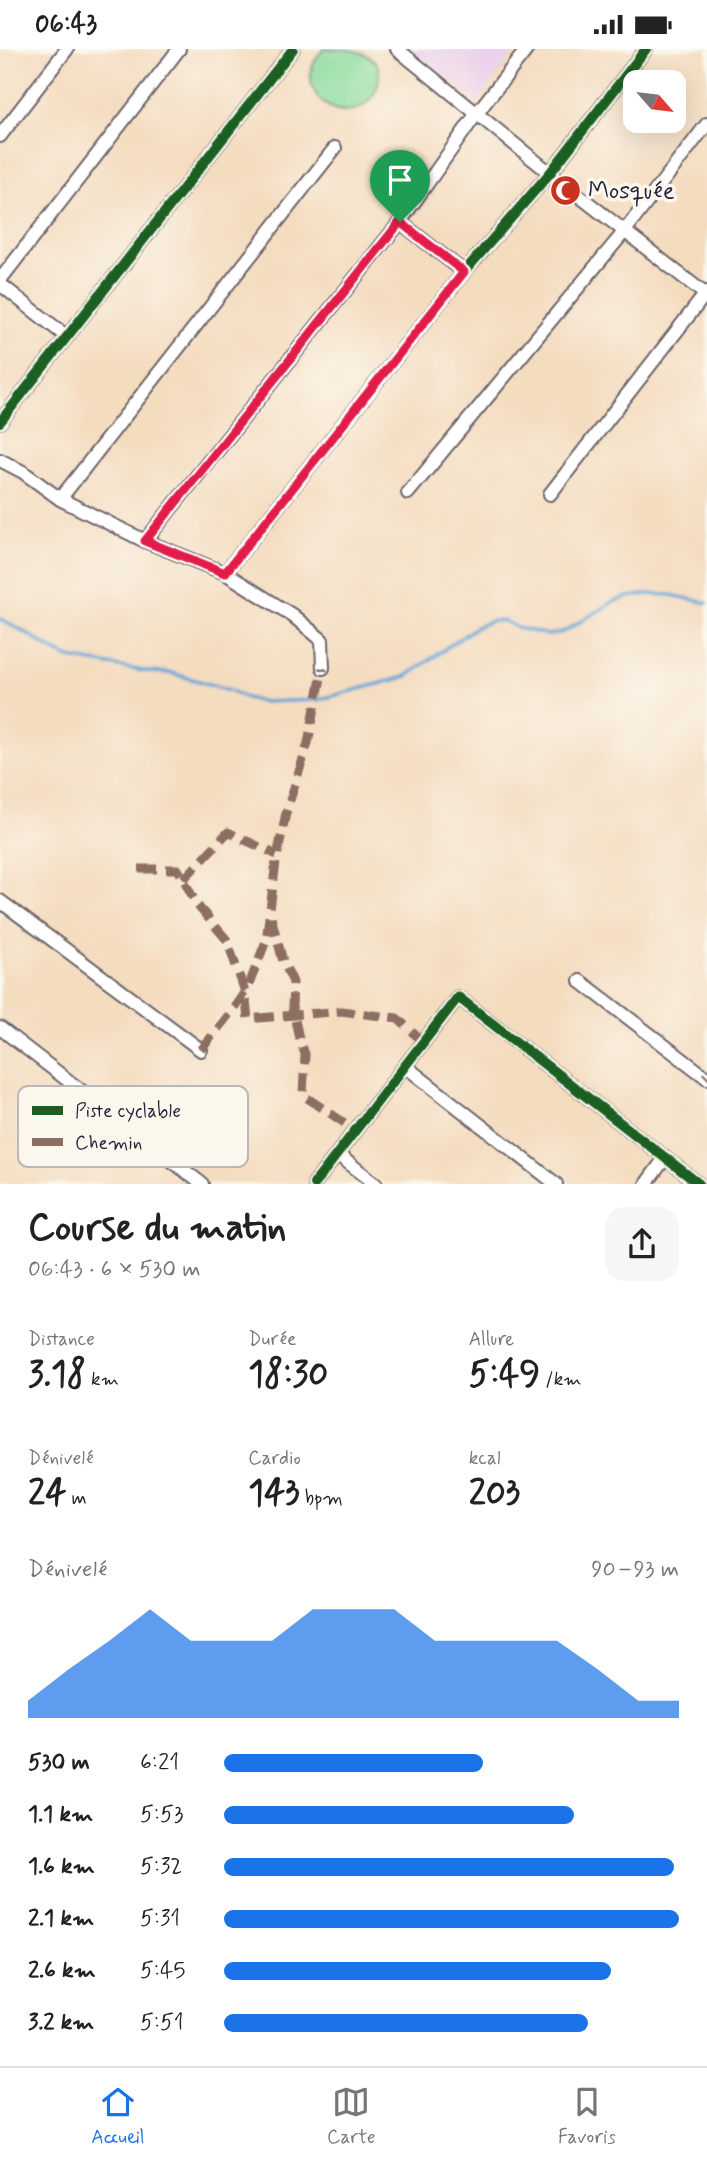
<!DOCTYPE html>
<html lang="fr">
<head>
<meta charset="utf-8">
<style>
  body { margin:0; font-family:Mynerve,sans-serif; background:#f6f6f6; color:#222; height:100vh; display:flex; flex-direction:column; font-size:26px; white-space:nowrap }
  * { box-sizing:border-box; margin:0 }
  p { font-size:23px; color:#767676 }
  .icon { flex:none; width:38px; height:38px; fill:none; stroke:currentColor; stroke-width:2; stroke-linecap:round; stroke-linejoin:round }
  .map { position:relative; height:1135px; overflow:hidden }
  .panel { display:flex; flex-direction:column; background:#fff; flex:1 }
  .panel>* { flex:none }
  .needle { width:46px; rotate:118deg }
  .controls { position:absolute; left:623px; top:21px; display:grid; gap:14px }
  .controls a { display:grid; place-items:center; width:63px; height:63px; border-radius:14px; background:#fff; box-shadow:0 7px 28px #0002; font-size:35px }
  .pin { position:absolute; display:grid; place-items:center; width:60px; height:60px; color:#fff; margin:-72px -30px; border-radius:50% 50% 50% 0; rotate:-45deg; box-shadow:0 0 7px #0007 }
  .pin .icon { rotate:45deg }
  .round { display:grid; place-items:center; flex:none; width:74px; height:74px; border-radius:21px; background:#f6f6f6 }
  .headline { display:flex; align-items:center; justify-content:space-between; height:119px; padding:0 28px }
  h1 { font-size:38px; font-weight:700; line-height:52px }
  .metrics { display:grid; grid-template-columns:repeat(3,1fr); gap:10px; height:119px; padding:7px 28px }
  .metrics div { display:grid; align-content:center }
  .metrics b { font-size:35px; font-weight:700 }
  .metrics small { font-size:19px; font-weight:400 }
  .metrics p { font-size:19px }
  .chart { height:196px; padding:14px 28px }
  .chart p { display:flex; justify-content:space-between }
  .chart svg { width:100%; height:126px; margin-top:7px; fill:#1a73e8; opacity:.7 }
  ul { padding:0 28px; list-style:none; font-size:23px }
  li { display:grid; grid-template-columns:112px 84px 1fr; align-items:center; height:52px }
  li i { height:18px; border-radius:9px; background:#1a73e8 }
  .status { display:flex; justify-content:space-between; align-items:center; height:49px; padding:0 35px; background:#fff; direction:ltr }
  .status svg { height:19px; fill:currentColor }
  .dock { display:flex; justify-content:space-around; align-items:center; height:98px; border-top:2px solid #e0e0e0; background:#fff; font-size:19px; color:#767676 }
  .dock a { display:grid; justify-items:center; gap:4px }
  .dock .selected { color:#1a73e8 }
  .map>svg:first-child { display:block }
  .built { fill:#ebd1eb }
  .green { fill:#88db9c; stroke:#557e6c; stroke-width:2 }
  .lines { fill:none; stroke-linecap:round; stroke-linejoin:round }
  .stream { stroke:#63a5d7; stroke-width:3.5 }
  .minor-casing { stroke:#6c6369; stroke-width:16 }
  .minor { stroke:#fff; stroke-width:12 }
  .quiet { stroke:#8d6e63; stroke-width:9; stroke-dasharray:18 9; stroke-linecap:butt }
  .cycleway-casing { stroke:#fbf7ec; stroke-width:15 }
  .cycleway { stroke:#1b5e20; stroke-width:10 }
  .route-casing { stroke:#fff; stroke-width:14 }
  .route { stroke:#e11d48; stroke-width:9 }
  .labels { text-anchor:middle; stroke-width:7; stroke-linejoin:round; paint-order:stroke }
  .poi-label { font-size:24px; fill:#22223b; stroke:#fbf7ec; text-anchor:start }
  .key { fill:#fbf7ec; stroke:#bab7b7; stroke-width:2 }
  .key-label { font-size:19px; fill:#22223b }
</style>
</head>
<body>
<div class="status"><b>06:43</b><svg viewBox="0 0 49 12"><path d="M0 12V9h3v3zM5 12V6h3v6zM10 12V3h3v9zM15 12V0h3v12zM26 1h20v11H26zM47 4h2v5h-2z"/></svg></div>
<div class="map">
<svg width="707" height="1135" viewBox="0 0 707 1135">
  <rect width="100%" height="100%" fill="#fbf7ec"/>
  <filter id="ink" filterUnits="userSpaceOnUse"><feTurbulence type="fractalNoise" baseFrequency=".0143" numOctaves="2"/><feDisplacementMap in="SourceGraphic" scale="14" xChannelSelector="R" yChannelSelector="G"/><feConvolveMatrix kernelMatrix="1 2 1 2 8 2 1 2 1" color-interpolation-filters="sRGB"/></filter>
  <filter id="wash" filterUnits="userSpaceOnUse"><feTurbulence type="fractalNoise" baseFrequency=".00686" numOctaves="4" result="noise"/><feDisplacementMap in="SourceGraphic" scale="28" xChannelSelector="R" yChannelSelector="G"/><feGaussianBlur stdDeviation="1.57" result="paint"/><feColorMatrix in="noise" values="0 0 0 0 0 0 0 0 0 0 0 0 0 0 0 0 0 1.4 0 .05"/><feComposite in="paint" operator="in"/></filter>
  <g filter="url(#wash)">
    <rect width="100%" height="100%" fill="#f4dcbf"/>
    <path class="built" d="M 409,0 L 517,0 L 477,53 Z"/>
    <path class="green" d="M 324,0 C 344,0 368,0 377,15 C 381,25 379,37 373,46 C 345,88 284,39 324,0 Z"/>
    <g class="lines">
      <path class="stream" d="M 0,570 C 26,580 47,601 70,609 L 149,623 L 171,624 L 230,641 L 246,649 L 262,653 L 317,651 L 405,628 L 476,578 L 492,572 L 504,572 L 518,579 L 549,586 L 563,583 L 613,553 L 628,548 L 649,545 L 671,546 L 707,554"/>
    </g>
  </g>
  <g filter="url(#ink)">
    <g class="lines">
      <defs>
        <path id="minor" d="M 397,0 L 550,124 L 705,245
          M 0,87 L 67,0
          M 400,173 L 464,223
          M 0,231 L 179,0
          M 0,235 L 67,288
          M 0,373 L 293,0
          M 0,411 L 23,423 L 60,450 L 145,492 L 225,524 L 292,566 L 322,591 L 323,619
          M 408,444 L 624,183 L 707,75
          M 550,445 L 707,243
          M 60,450 L 335,99
          M 145,492 L 400,173 L 477,64 L 527,0
          M 225,524 L 464,223 L 550,124 L 646,0
          M 0,852 L 201,1001
          M 580,932 L 707,1029
          M 0,979 L 202,1135
          M 405,1017 L 556,1135
          M 337,1105 L 376,1135
          M 314,1135 L 458,948 L 699,1135
          M 646,1135 L 665,1109"/>
      </defs>
      <use href="#minor" class="minor-casing"/>
      <use href="#minor" class="minor"/>
      <path class="quiet" d="M 139,820 L 178,820 L 197,856 L 227,891 L 245,943 L 248,970 L 341,962 L 397,969 L 423,993
        M 184,830 L 228,783 L 277,806
        M 271,868 L 283,912 L 293,933 L 292,958 L 299,989 L 305,1005 L 303,1046 L 355,1081
        M 201,1001 L 231,963 L 248,938 L 266,892 L 276,813 L 286,764 L 308,694 L 323,619
        M 705,1028 L 707,1026"/>
      <defs>
        <path id="cycleway" d="M 0,373 L 293,0
          M 225,524 L 464,223 L 550,124 L 646,0
          M 314,1135 L 458,948 L 699,1135"/>
      </defs>
      <use href="#cycleway" class="cycleway-casing"/>
      <use href="#cycleway" class="cycleway"/>
    </g>
  </g>
  <g class="lines" filter="url(#ink)">
    <defs>
      <path id="route" d="M 400,173 L 464,223 L 225,524 L 145,492 Z"/>
    </defs>
    <use href="#route" class="route-casing"/>
    <use href="#route" class="route"/>
  </g>
  <defs>
    <symbol id="mosque-disc" viewBox="-11 -11 22 22"><circle r="9.5" fill="#c8321e" stroke="#fbf7ec"/><path d="M3.5-4.9A6 6 0 1 0 3.5 4.9A5 5 0 1 1 3.5-4.9Z" fill="#fff"/></symbol>
  </defs>
  <g fill-rule="evenodd">
    <use href="#mosque-disc" x="548" y="124" width="35" height="35"/>
  </g>
  <g class="labels">
    <g class="poi-label">
      <text x="588" y="149">Mosquée</text>
    </g>
  </g>
  <rect x="18" y="1037" width="230" height="81" rx="10" class="key"/>
  <rect x="32" y="1057" width="31" height="9" fill="#1b5e20"/>
  <rect x="32" y="1089" width="31" height="8" fill="#8d6e63"/>
  <g class="key-label">
    <text x="75" y="1068">Piste cyclable</text>
    <text x="75" y="1100">Chemin</text>
  </g>
</svg>
<div class="controls">
<a><svg class="needle" viewBox="-14 -14 28 28"><path d="M0-13l5 13h-10z" fill="#e53935"/><path d="M0 13l5-13h-10z" fill="#767676"/></svg></a>
</div>
<div class="pin" style="left:400px;top:173px;background:#1e9e55"><svg class="icon" aria-label="arrive" viewBox="0 0 24 24"><path d="M6 21V4h12l-3 4 3 4H6"/></svg></div>
</div>
<section class="panel">
<div class="headline"><div><h1>Course du matin</h1><p>06:43 · 6 × 530 m</p></div><a class="round"><svg class="icon" aria-label="share" viewBox="0 0 24 24"><path d="M12 15V3M7 8l5-5 5 5M5 13v7h14v-7"/></svg></a></div>
<div class="metrics">
<div><p>Distance</p><b>3.18<small> km</small></b></div>
<div><p>Durée</p><b>18:30</b></div>
<div><p>Allure</p><b>5:49<small> /km</small></b></div>
</div>
<div class="metrics">
<div><p>Dénivelé</p><b>24<small> m</small></b></div>
<div><p>Cardio</p><b>143<small> bpm</small></b></div>
<div><p>kcal</p><b>203</b></div>
</div>
<div class="chart"><p><span>Dénivelé</span>90–93 m</p>
<svg viewBox="0 0 160 44" preserveAspectRatio="none"><path d="M0 44V38L10 27L20 17L30 6L40 17L50 17L60 17L70 6L80 6L90 6L100 17L110 17L120 17L130 17L140 27L150 38L160 38V44z"/></svg>
</div>
<ul>
<li><b>530 m</b>6:21<i style="width:57%"></i></li>
<li><b>1.1 km</b>5:53<i style="width:77%"></i></li>
<li><b>1.6 km</b>5:32<i style="width:99%"></i></li>
<li><b>2.1 km</b>5:31<i style="width:100%"></i></li>
<li><b>2.6 km</b>5:45<i style="width:85%"></i></li>
<li><b>3.2 km</b>5:51<i style="width:80%"></i></li>
</ul>
</section>
<nav class="dock">
<a class="selected"><svg class="icon" aria-label="home" viewBox="0 0 24 24"><path d="M3 11l9-7 9 7M6 9v11h12V9"/></svg>Accueil</a>
<a><svg class="icon" aria-label="map" viewBox="0 0 24 24"><path d="M3 6l6-2 6 2 6-2v14l-6 2-6-2-6 2zM9 4v14M15 6v14"/></svg>Carte</a>
<a><svg class="icon" aria-label="saved" viewBox="0 0 24 24"><path d="M7 4h10v16l-5-4-5 4z"/></svg>Favoris</a>
</nav>
</body>
</html>
